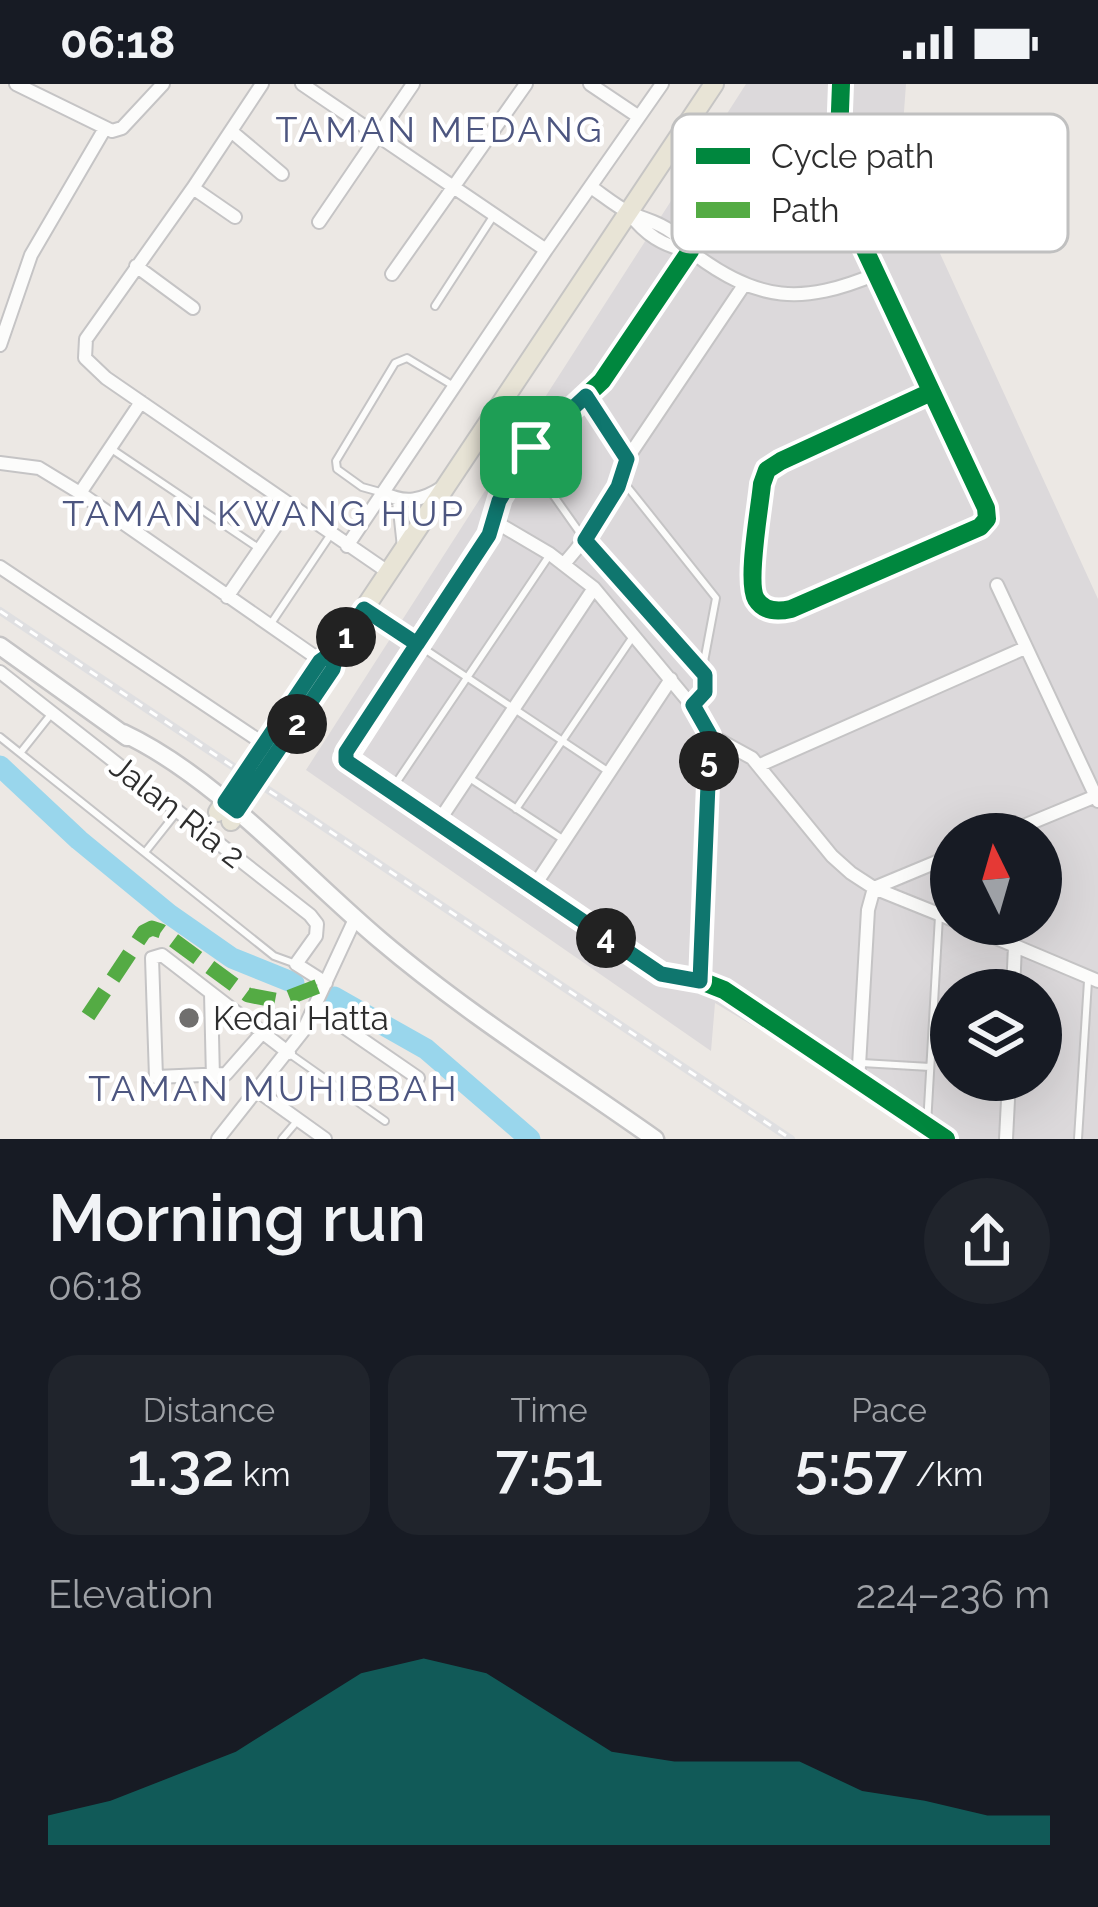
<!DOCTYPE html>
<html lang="en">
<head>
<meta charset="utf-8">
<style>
  body { margin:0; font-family:Raleway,sans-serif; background:#20242c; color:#f1f3f6; height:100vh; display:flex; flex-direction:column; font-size:45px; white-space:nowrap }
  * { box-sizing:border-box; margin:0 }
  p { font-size:39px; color:#9ea1a6 }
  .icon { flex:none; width:66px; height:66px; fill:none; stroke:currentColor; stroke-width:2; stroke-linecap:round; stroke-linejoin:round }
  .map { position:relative; height:1055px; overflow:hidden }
  .side { display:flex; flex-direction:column; background:#171b24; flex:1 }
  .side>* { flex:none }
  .needle { width:78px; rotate:355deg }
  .tools { position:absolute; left:930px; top:729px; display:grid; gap:24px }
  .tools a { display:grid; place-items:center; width:132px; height:132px; border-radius:50%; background:#171b24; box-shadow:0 12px 48px #0002; font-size:60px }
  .pin { position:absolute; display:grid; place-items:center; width:102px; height:102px; color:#fff; margin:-51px; border-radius:24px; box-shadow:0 6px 18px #0006 }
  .km { position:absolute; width:60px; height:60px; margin:-30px; border-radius:50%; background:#222; color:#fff; font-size:33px; line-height:60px; text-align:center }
  .round { display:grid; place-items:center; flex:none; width:126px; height:126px; border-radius:63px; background:#20242c }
  .headline { display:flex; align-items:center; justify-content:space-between; height:204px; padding:0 48px }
  h1 { font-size:66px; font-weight:600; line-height:90px }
  .metrics { display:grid; grid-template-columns:repeat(3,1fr); gap:18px; height:204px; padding:12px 48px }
  .metrics div { display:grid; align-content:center; border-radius:30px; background:#20242c; text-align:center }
  .metrics b { font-size:60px; font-weight:600 }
  .metrics small { font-size:33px; font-weight:400 }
  .metrics p { font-size:33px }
  .chart { height:336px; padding:24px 48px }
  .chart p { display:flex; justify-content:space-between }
  .chart svg { width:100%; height:216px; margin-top:12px; fill:#0f766e; opacity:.7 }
  .status { display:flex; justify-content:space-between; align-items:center; height:84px; padding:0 60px; background:#171b24; direction:ltr }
  .status svg { height:33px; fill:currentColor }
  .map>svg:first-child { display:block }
  .industrial { fill:#dcd9db; fill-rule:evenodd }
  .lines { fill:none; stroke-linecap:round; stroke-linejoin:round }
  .river { stroke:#99d6ec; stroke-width:21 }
  .service-casing { stroke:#c5c4c5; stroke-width:10 }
  .minor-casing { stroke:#c5c4c5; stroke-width:16 }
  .secondary-casing { stroke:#c5c4c5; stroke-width:21 }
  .primary-casing { stroke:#c6c5c4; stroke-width:22 }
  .service { stroke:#fcfcfb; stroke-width:6 }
  .minor { stroke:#fcfcfb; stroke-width:12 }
  .secondary { stroke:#fcfcfb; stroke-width:16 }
  .primary { stroke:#e8e4d6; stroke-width:18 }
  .rail-casing { stroke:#dfdfe1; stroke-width:8 }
  .rail { stroke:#fff; stroke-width:3; stroke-dasharray:9; stroke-linecap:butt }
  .quiet { stroke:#54ab44; stroke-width:15; stroke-dasharray:30 15; stroke-linecap:butt }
  .cycleway-casing { stroke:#fff; stroke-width:26 }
  .cycleway { stroke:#00873e; stroke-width:18 }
  .route-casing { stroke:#fff; stroke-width:24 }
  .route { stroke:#0f766e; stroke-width:15 }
  .poi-dot { fill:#706f6e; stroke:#fff; stroke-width:4.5 }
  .labels { text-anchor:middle; stroke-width:9; stroke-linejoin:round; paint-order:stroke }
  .street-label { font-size:33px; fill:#2e2e2e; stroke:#fff }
  .poi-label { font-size:33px; fill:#2e2e2e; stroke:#fff; text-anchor:start }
  .neighbourhood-label { font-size:36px; letter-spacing:3px; fill:#4d5680; stroke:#fff }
  .key { fill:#fff; stroke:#c0c0c0; stroke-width:3 }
  .key-label { font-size:33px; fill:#2e2e2e }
</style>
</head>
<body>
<div class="status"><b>06:18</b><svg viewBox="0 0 49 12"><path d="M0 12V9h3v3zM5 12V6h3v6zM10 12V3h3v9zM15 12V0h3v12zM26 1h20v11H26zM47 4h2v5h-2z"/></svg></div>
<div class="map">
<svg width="1098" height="1055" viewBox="0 0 1098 1055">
  <rect width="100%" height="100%" fill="#ece8e4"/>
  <path class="industrial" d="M 746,0 L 906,0 L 900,82 L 1098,515 L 1098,1055 L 942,1055 L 715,919 L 711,967 L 306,686 ZM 951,750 L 1041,750 L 1041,840 L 951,840 ZM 951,906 L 1041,906 L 1041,996 L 951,996 Z"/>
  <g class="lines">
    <path class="river" d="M 0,682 L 79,756 L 169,830 L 232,874 L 294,899
      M 334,913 L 426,965 L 530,1055"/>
    <defs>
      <path id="service" d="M 435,222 L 494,131
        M 586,312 L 627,375
        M 113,366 L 260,465
        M 527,374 L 585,456
        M 622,396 L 716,514 L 703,583
        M 380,408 L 362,403 L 337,385 L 336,377 L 395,279 L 407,274 L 452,301
        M 272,538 L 331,450
        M 420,562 L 609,688
        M 0,653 L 274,872 L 296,880
        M 21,668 L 52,629
        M 471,695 L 564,756
        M 392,705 L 549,472
        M 516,725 L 632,554
        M 146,767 L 177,728
        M 290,970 L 385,1037
        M 862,979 L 930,983
        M 927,1041 L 939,832
        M 282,1055 L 298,1036
        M 1078,1055 L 1088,897"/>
      <path id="minor" d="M 16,0 L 112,47 L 122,44 L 163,0
        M 302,0 L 546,166 L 662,0
        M 590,0 L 639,33
        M 841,0 L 837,106 L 986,424 L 987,435 L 980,443 L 791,525 C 778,528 764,528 756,515 C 746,498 760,423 762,400 L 767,386 L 781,377 L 931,308
        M 231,47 L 282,90
        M 591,103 C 604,112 617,123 630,129 C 646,136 659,138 673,149 C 680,155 685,163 693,169 C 758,218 802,221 876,190
        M 193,104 L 262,0
        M 629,129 C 646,151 662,161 688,167
        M 235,133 L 193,104 L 86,255 L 85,274 L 106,294 L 388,488
        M 319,138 L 413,0
        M 690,167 L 602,297 L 531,363 L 500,414 L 489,451 L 345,674 L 661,890 L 701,897 L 724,906 L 946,1055
        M 136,182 L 193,224
        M 392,190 L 526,0
        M 0,261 L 31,171 L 104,46
        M 0,379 L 39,384 L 80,409 L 327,581
        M 80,409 L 141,318
        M 383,409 C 405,420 422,417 443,403
        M 399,417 L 404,463
        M 494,437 L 550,470 L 594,504 L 708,641 L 701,897
        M 585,456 L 702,587 L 705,608 L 693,621
        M 347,462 L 546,166
        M 564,480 C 592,448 614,415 627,375 L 744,201
        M 0,483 L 264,660
        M 997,501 L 1098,717
        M 227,513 L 290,421
        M 364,525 L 417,560
        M 0,588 L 310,831 L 317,840 L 316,852 L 296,880 L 326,899
        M 710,651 L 752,674 L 832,772 L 851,789 L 874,804 L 951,835
        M 760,681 L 1025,564
        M 437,740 L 594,504
        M 1004,750 L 1096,712
        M 533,804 L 671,595
        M 963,840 L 1098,897
        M 1013,906 L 1015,862
        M 211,909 L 213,994
        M 315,923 L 418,994
        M 262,949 L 226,990 L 156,993 L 152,874 L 162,871 L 289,969
        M 858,999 L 868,826 L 874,804 L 951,772
        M 258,1007 L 325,1055
        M 218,1055 L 303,947 L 355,835
        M 1006,1055 L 1009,996"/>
      <path id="secondary" d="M 0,562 L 127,653
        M 123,649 C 215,692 302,790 380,856 C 466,929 563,990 655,1055"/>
      <path id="primary" d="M 218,728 L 321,577 L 338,564
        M 231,737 L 333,585 L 338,564 L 714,0"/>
    </defs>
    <use href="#service" class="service-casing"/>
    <use href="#minor" class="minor-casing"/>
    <use href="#secondary" class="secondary-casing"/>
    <use href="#primary" class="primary-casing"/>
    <use href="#service" class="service"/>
    <use href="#minor" class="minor"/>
    <use href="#secondary" class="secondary"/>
    <use href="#primary" class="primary"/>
    <defs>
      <path id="rail" d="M 0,527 L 791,1055"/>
    </defs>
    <use href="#rail" class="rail-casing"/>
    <use href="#rail" class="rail"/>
    <path class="quiet" d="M 88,932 L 144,848 L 152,844 L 161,847 L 248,911 L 280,917 L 326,899"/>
    <defs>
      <path id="cycleway" d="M 841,0 L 837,106 L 986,424 L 987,435 L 980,443 L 791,525 C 778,528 764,528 756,515 C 746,498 760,423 762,400 L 767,386 L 781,377 L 931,308
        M 690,167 L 602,297 L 531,363 L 500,414 L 489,451 L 345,674 L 661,890 L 701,897 L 724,906 L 946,1055"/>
    </defs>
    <use href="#cycleway" class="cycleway-casing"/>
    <use href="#cycleway" class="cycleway"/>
  </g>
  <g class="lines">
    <defs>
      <path id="route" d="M 531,363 L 499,417 L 489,451 L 417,560 L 364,525 L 338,564 L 320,577 L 225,718 L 237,727 L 333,585 L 338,564 L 364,525 L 417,560 L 346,668 L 346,677 L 661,890 L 700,897 L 710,651 L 693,621 L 705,608 L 705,591 L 585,456 L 618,403 L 627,375 L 586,312 L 531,363"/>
    </defs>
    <use href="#route" class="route-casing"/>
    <use href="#route" class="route"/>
  </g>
  <circle class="poi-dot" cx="189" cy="934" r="12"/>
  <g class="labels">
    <g class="street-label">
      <text transform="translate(178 727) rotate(38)" y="12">Jalan Ria 2</text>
    </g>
    <g class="poi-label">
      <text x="213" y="946">Kedai Hatta</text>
    </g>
    <g class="neighbourhood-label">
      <text x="440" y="58">TAMAN MEDANG</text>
      <text x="264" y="442">TAMAN KWANG HUP</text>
      <text x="274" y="1017">TAMAN MUHIBBAH</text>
    </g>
  </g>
  <rect x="672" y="30" width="396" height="138" rx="18" class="key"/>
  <rect x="696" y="64" width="54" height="16" fill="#00873e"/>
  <rect x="696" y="118" width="54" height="16" fill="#54ab44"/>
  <g class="key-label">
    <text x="771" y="84">Cycle path</text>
    <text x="771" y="138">Path</text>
  </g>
</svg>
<div class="tools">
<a><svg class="needle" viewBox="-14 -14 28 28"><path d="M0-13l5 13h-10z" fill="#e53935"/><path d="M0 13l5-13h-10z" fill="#9ea1a6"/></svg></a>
<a><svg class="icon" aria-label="layers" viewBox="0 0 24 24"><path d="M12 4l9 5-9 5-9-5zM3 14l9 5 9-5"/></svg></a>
</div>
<div class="pin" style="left:531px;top:363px;background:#1e9e55"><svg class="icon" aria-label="arrive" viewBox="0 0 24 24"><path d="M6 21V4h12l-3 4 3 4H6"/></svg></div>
<b class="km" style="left:346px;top:553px">1</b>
<b class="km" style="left:297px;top:640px">2</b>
<b class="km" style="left:606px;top:854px">4</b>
<b class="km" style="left:709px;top:677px">5</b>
</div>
<section class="side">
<div class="headline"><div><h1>Morning run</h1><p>06:18</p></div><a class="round"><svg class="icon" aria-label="share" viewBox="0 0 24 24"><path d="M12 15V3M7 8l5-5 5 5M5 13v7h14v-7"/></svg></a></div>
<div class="metrics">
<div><p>Distance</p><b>1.32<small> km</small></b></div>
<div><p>Time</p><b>7:51</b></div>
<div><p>Pace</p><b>5:57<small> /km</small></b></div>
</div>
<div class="chart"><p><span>Elevation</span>224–236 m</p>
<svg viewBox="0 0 160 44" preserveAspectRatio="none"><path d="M0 44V38L10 35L20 30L30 25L40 17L50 9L60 6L70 9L80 17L90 25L100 27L110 27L120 27L130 33L140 35L150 38L160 38V44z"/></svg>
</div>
</section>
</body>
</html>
